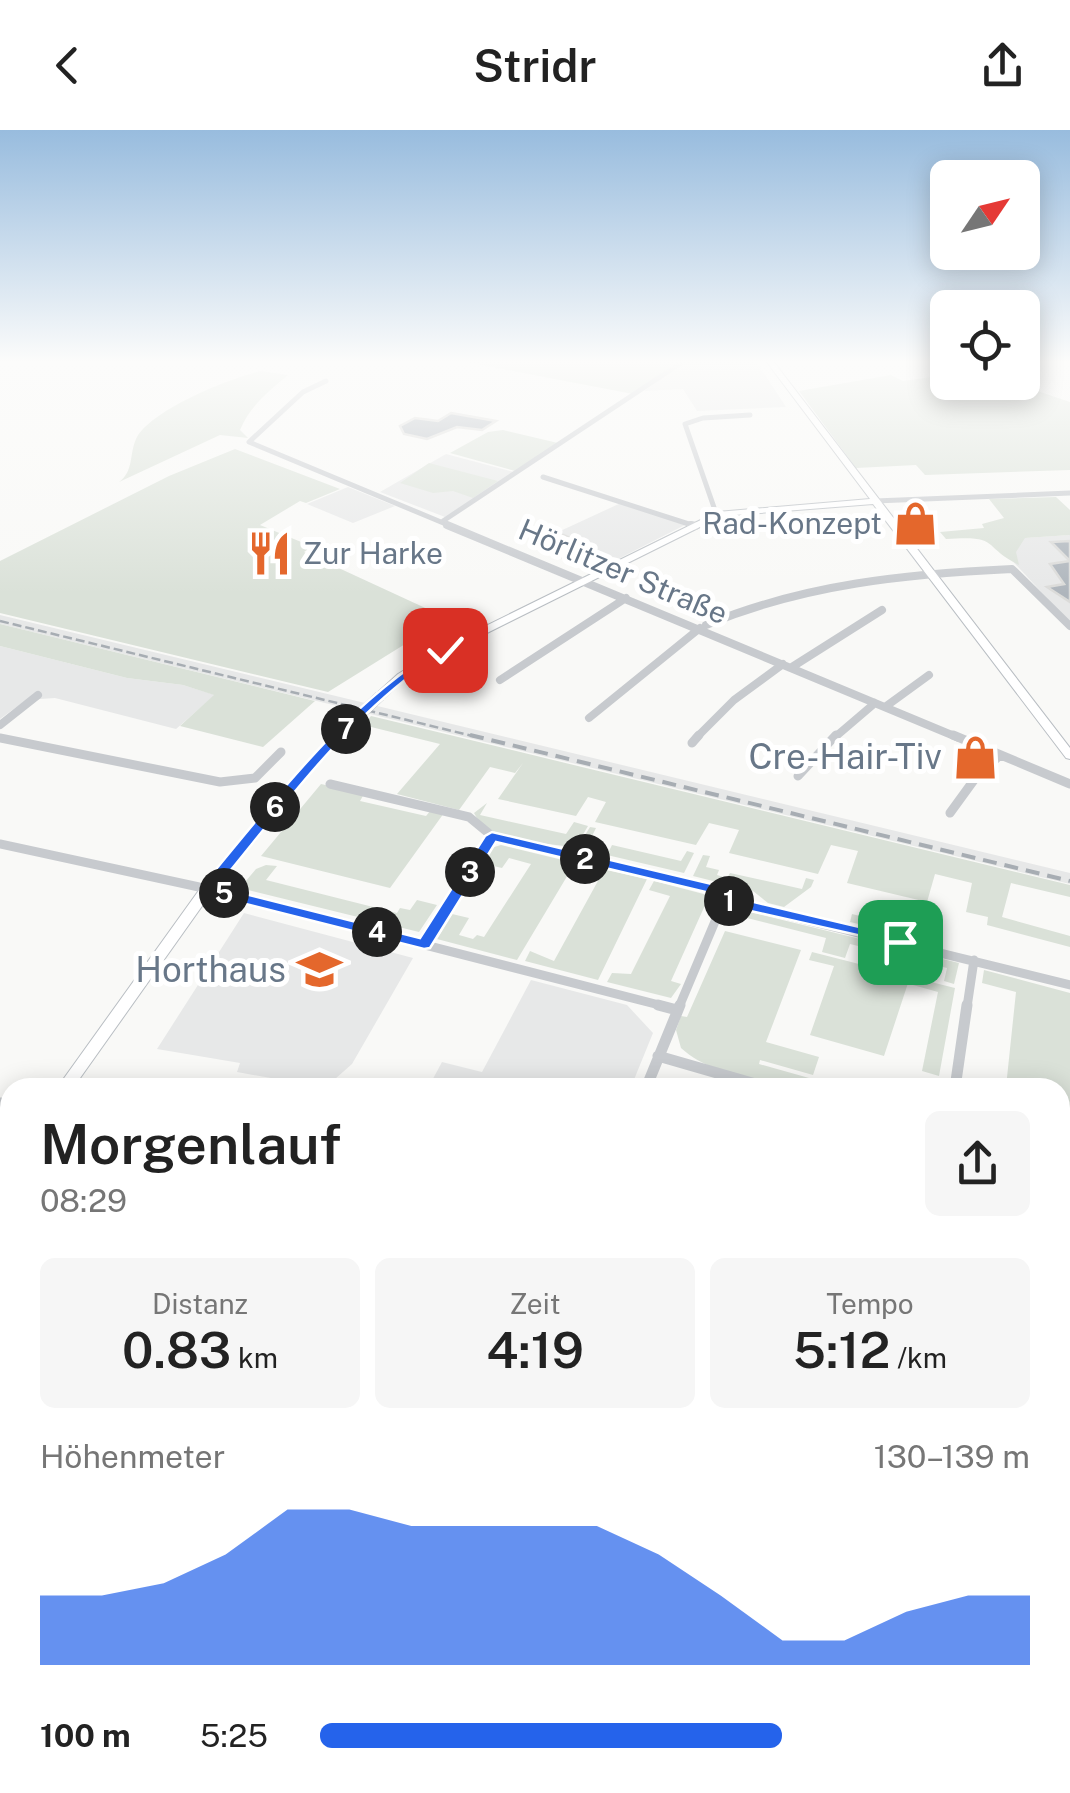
<!DOCTYPE html>
<html lang="de">
<head>
<meta charset="utf-8">
<style>
  body { margin:0; font-family:"Public Sans",sans-serif; background:#f6f6f6; color:#222; height:100vh; display:flex; flex-direction:column; font-size:38px; white-space:nowrap }
  * { box-sizing:border-box; margin:0 }
  p { font-size:32px; color:#767676 }
  .icon { flex:none; width:55px; height:55px; fill:none; stroke:currentColor; stroke-width:2; stroke-linecap:round; stroke-linejoin:round }
  .map { position:relative; flex:1; overflow:hidden }
  .panel { position:absolute; left:0px; top:948px; width:1070px; height:718px; display:flex; flex-direction:column; background:#fff; border-radius:30px 30px 0 0; box-shadow:0 5px 25px #0003 }
  .panel>* { flex:none }
  .needle { width:65px; rotate:55deg }
  .tools { position:absolute; left:930px; top:30px; display:grid; gap:20px }
  .tools a { display:grid; place-items:center; width:110px; height:110px; border-radius:15px; background:#fff; box-shadow:0 5px 25px #0003; font-size:50px }
  .pin { position:absolute; display:grid; place-items:center; width:85px; height:85px; color:#fff; margin:-42px; border-radius:20px; box-shadow:0 5px 15px #0006 }
  .km { position:absolute; width:50px; height:50px; margin:-25px; border-radius:50%; background:#222; color:#fff; font-size:28px; line-height:50px; text-align:center }
  .round { display:grid; place-items:center; flex:none; width:105px; height:105px; border-radius:15px; background:#f6f6f6 }
  .summary { display:flex; align-items:center; justify-content:space-between; height:170px; padding:0 40px }
  h1 { font-size:55px; font-weight:600; line-height:75px }
  .figures { display:grid; grid-template-columns:repeat(3,1fr); gap:15px; height:170px; padding:10px 40px }
  .figures div { display:grid; align-content:center; border-radius:15px; background:#f6f6f6; text-align:center }
  .figures b { font-size:50px; font-weight:600 }
  .figures small { font-size:28px; font-weight:400 }
  .figures p { font-size:28px }
  .chart { height:280px; padding:20px 40px }
  .chart p { display:flex; justify-content:space-between }
  .chart svg { width:100%; height:180px; margin-top:10px; fill:#2563eb; opacity:.7 }
  ul { padding:0 40px; list-style:none; font-size:32px }
  li { display:grid; grid-template-columns:160px 120px 1fr; align-items:center; height:75px }
  li i { height:25px; border-radius:12px; background:#2563eb }
  header { display:flex; justify-content:space-between; align-items:center; height:130px; padding:0 40px; background:#fff; font-size:45px; font-weight:600 }
  .map>svg:first-child { display:block }
  .built { fill:#e7e8e8 }
  .green { fill:#dae1d8 }
  .building { fill:#aeb5bc; stroke:#dbdbd9; stroke-width:2.5 }
  .lines { fill:none; stroke-linecap:round; stroke-linejoin:round }
  .secondary-casing { stroke:#b9bec3; stroke-width:2 }
  .street-far4 { stroke:#c7cace; stroke-width:5 }
  .street-far3 { stroke:#c7cace; stroke-width:8 }
  .street-far2 { stroke:#c7cace; stroke-width:9 }
  .street-far1 { stroke:#c7cace; stroke-width:11 }
  .street { stroke:#c7cace; stroke-width:15 }
  .secondary { fill:#fff; fill-rule:evenodd }
  .rail-far1 { stroke:#a7adb3; stroke-width:2.5; stroke-dasharray:9 4; stroke-linecap:butt }
  .rail { stroke:#a7adb3; stroke-width:4; stroke-dasharray:14 8; stroke-linecap:butt }
  .secondary-bridge-casing { stroke:#b9bec3; stroke-width:11; stroke-linecap:butt }
  .secondary-bridge { stroke:#fff; stroke-width:10 }
  .route { fill:#2563eb; stroke:#fff; stroke-width:2.5 }
  .labels { text-anchor:middle; stroke-width:10; stroke-linejoin:round; paint-order:stroke }
  .far-poi-label { font-size:30px; fill:#687788; stroke:#fff; text-anchor:end }
  .far-street-label { font-size:30px; fill:#687788; stroke:#fff }
  .poi-label { font-size:35px; fill:#687788; stroke:#fff; text-anchor:end }
</style>
</head>
<body>
<header><svg class="icon" aria-label="back" viewBox="0 0 24 24"><path d="M15 5l-7 7 7 7"/></svg>Stridr<svg class="icon" aria-label="share" viewBox="0 0 24 24"><path d="M12 15V3M7 8l5-5 5 5M5 13v7h14v-7"/></svg></header>
<div class="map">
<svg width="1070" height="1663" viewBox="0 0 1070 1663">
  <rect width="100%" height="100%" fill="#f9f9f7"/>
  <path class="built" d="M 686,231 L 756,231 L 786,277 L 697,281 L 683,259 L 644,261 Z
    M 446,324 L 514,342 L 445,387 L 380,362 Z
    M 348,357 L 395,376 L 353,393 L 307,374 Z
    M 623,372 L 685,395 L 618,429 L 587,417 L 563,429 L 530,415 Z
    M 1070,405 L 1070,493 L 993,410 Z
    M 0,485 L 1070,743 L 1070,754 L 0,494 Z
    M 0,516 L 127,548 L 183,555 L 215,565 L 176,599 L 55,568 L 26,570 L 0,589 Z
    M 244,783 L 413,828 L 352,934 L 335,949 L 310,955 L 237,942 L 240,933 L 157,919 Z
    M 531,850 L 627,875 L 653,903 L 631,957 L 428,958 L 442,932 L 482,942 Z
    M 39,1655 L 205,1655 L 199,1663 L 47,1663 Z"/>
  <path class="green" d="M 461,231 L 679,231 L 633,264 Z
    M 261,241 L 288,245 C 269,261 250,276 240,300 L 248,308 L 220,305 L 119,352 C 134,341 129,325 136,309 C 150,280 230,248 261,241 Z
    M 891,245 L 903,251 L 932,247 L 960,257 L 1014,253 L 1070,272 L 1070,340 L 925,345 L 916,335 L 856,338 L 799,261 Z
    M 503,300 L 558,313 L 515,341 L 450,323 L 488,302 Z
    M 235,319 L 340,359 L 306,373 L 300,371 L 260,395 L 306,414 L 302,416 L 308,419 L 304,422 L 447,488 L 328,562 L 0,483 L 0,431 L 169,346 Z
    M 429,333 L 498,351 L 473,368 L 453,361 L 433,363 L 400,353 Z
    M 1056,367 L 1070,380 L 1070,405 L 1025,408 L 1016,422 L 1019,435 C 981,416 1001,405 946,409 L 940,402 L 984,398 L 982,394 L 1004,388 L 989,369 Z
    M 0,494 L 315,571 L 263,617 L 180,596 L 214,565 L 183,555 L 127,548 L 0,516 Z
    M 371,586 L 1070,755 L 1070,767 L 1011,753 L 1002,787 L 1070,806 L 1070,817 L 987,795 L 988,787 L 966,782 L 972,753 L 935,744 L 927,772 L 847,753 L 858,721 L 831,715 L 818,744 L 729,723 L 739,700 L 709,693 L 696,715 L 595,692 L 606,672 L 588,667 L 576,686 L 498,669 L 523,633 L 515,643 L 490,637 L 459,680 L 397,664 L 440,614 L 363,595 Z
    M 321,654 L 364,664 L 360,671 L 426,686 L 431,680 L 444,683 L 390,758 L 261,726 Z
    M 487,673 L 480,685 L 566,704 L 574,692 L 588,696 L 575,718 C 545,712 488,713 474,683 Z
    M 590,697 L 596,698 L 590,710 L 602,713 L 600,719 L 609,721 L 612,715 L 681,731 L 687,721 L 694,723 L 684,743 L 577,718 Z
    M 501,715 L 575,733 L 517,830 L 437,809 L 452,784 L 469,788 L 459,805 L 473,809 L 477,805 L 484,807 L 531,734 L 509,728 L 502,738 L 481,733 L 491,718 Z
    M 703,725 L 710,726 L 706,737 L 719,740 L 717,745 L 727,748 L 730,743 L 802,759 L 806,748 L 814,750 L 811,757 L 784,777 L 768,773 L 753,761 L 693,746 Z
    M 579,734 L 647,749 L 598,850 L 525,831 L 530,821 L 554,831 L 599,749 L 575,742 Z
    M 266,735 L 277,736 L 266,750 L 397,783 L 400,778 L 410,780 L 417,770 L 437,775 L 419,802 L 240,758 L 256,739 Z
    M 654,751 L 715,767 L 712,774 L 706,773 L 671,851 L 681,854 L 671,868 L 607,852 L 612,843 L 631,844 L 670,766 L 649,760 Z
    M 729,777 L 959,833 L 954,854 L 944,851 L 947,838 L 850,814 L 845,828 L 822,822 L 826,808 L 727,783 Z
    M 897,780 L 919,786 L 915,799 L 942,806 L 940,813 L 850,792 L 852,784 L 892,794 Z
    M 725,801 L 801,820 L 766,912 L 819,927 L 813,945 L 760,930 L 759,934 L 841,957 C 794,957 718,952 681,918 L 676,900 L 681,886 L 687,887 Z
    M 812,822 L 910,847 L 884,926 L 810,905 L 834,836 L 809,830 Z
    M 984,840 L 1070,863 L 1070,996 L 1060,993 L 1060,958 L 1006,957 L 1016,862 L 982,853 Z
    M 915,848 L 955,858 L 939,946 L 922,941 L 938,862 L 913,855 Z"/>
  <path class="building" d="M 451,283 L 496,291 L 482,300 L 457,297 L 427,309 L 404,304 L 400,296 L 415,288 L 438,291 Z
    M 563,405 L 584,414 L 559,426 L 533,415 Z
    M 1070,411 L 1070,472 L 1047,457 L 1064,454 L 1050,434 L 1070,431 L 1051,412 Z"/>
  <g class="lines">
    <defs>
      <path id="secondary" d="M 766,231 L 773,231 L 1070,618 L 1070,629 L 1066,628 L 873,374 L 722,386 L 449,522 L 406,548 L 384,568 L 376,568 L 376,564 L 398,544 L 441,518 L 717,382 L 870,369 Z
        M 353,588 L 358,591 L 357,593 L 320,631 L 212,762 L 73,958 L 57,958 L 202,756 L 312,627 L 349,589 Z
        M 10,1033 C 10,1044 13,1056 0,1060 C 0,1049 0,1037 10,1033 Z
        M 0,1318 L 10,1321 L 10,1339 L 0,1336 Z
        M 1060,1561 L 1070,1563 L 1070,1585 L 1060,1583 Z"/>
    </defs>
    <use href="#secondary" class="secondary-casing"/>
    <path class="street-far4" d="M 326,251 L 303,262 L 249,312 L 453,397
      M 543,347 L 695,396
      M 875,371 L 1070,363
      M 717,386 L 685,294 L 703,288 L 750,285
      M 443,391 L 684,231"/>
    <path class="street-far3" d="M 447,395 L 959,608
      M 691,395 L 695,396
      M 706,495 C 805,454 906,444 1012,439 L 1070,496
      M 792,537 L 882,480
      M 500,550 L 626,468
      M 885,577 L 929,545
      M 589,588 L 700,498
      M 0,595 L 38,565
      M 696,608 L 734,570 L 783,534
      M 834,608 L 875,573"/>
    <path class="street-far2" d="M 953,605 L 1070,654
      M 0,608 L 220,652 L 255,648 L 281,622
      M 692,613 L 699,605
      M 798,646 L 836,605
      M 330,654 L 469,687 L 492,706 L 727,763 L 679,877
      M 950,683 L 974,650 L 1000,625
      M 0,714 L 199,757 L 667,877
      M 724,770 L 1070,855
      M 425,814 L 492,706
      M 967,877 L 974,830"/>
    <path class="street-far1" d="M 658,875 L 677,880
      M 658,926 L 769,958
      M 646,958 L 680,875
      M 955,958 L 967,875
      M 0,973 L 10,975
      M 1060,1041 L 1070,1044"/>
    <path class="street" d="M 961,1655 L 961,1663
      M 215,1663 L 221,1655
      M 492,1663 L 497,1655
      M 628,1663 L 631,1657 L 657,1663
      M 781,1663 L 782,1655"/>
    <use href="#secondary" class="secondary"/>
    <path class="rail-far1" d="M 0,491 L 481,608"/>
    <path class="rail" d="M 470,605 L 1070,751"/>
    <defs>
      <path id="secondary-bridge" d="M 353,591 L 380,566"/>
    </defs>
    <use href="#secondary-bridge" class="secondary-bridge-casing"/>
    <use href="#secondary-bridge" class="secondary-bridge"/>
  </g>
  <linearGradient id="sky" x2="0" y2="1"><stop stop-color="#98bcde"/><stop offset="0.5" stop-color="#fcfcfb"/><stop offset="1" stop-color="#fcfcfb" stop-opacity="0"/></linearGradient>
  <rect width="1070" height="464" fill="url(#sky)"/>
  <path class="route" d="M 441,517 L 451,520 C 437,532 419,538 405,550 C 333,607 276,686 217,757 L 420,808 L 485,706 L 492,702 L 733,759 L 733,767 L 906,808 L 906,816 L 724,775 L 717,770 L 718,765 L 496,712 L 430,818 L 424,819 L 202,763 L 202,756 C 274,670 343,576 441,517 Z"/>
  <defs>
    <symbol id="shop-bare" viewBox="-9 -9 18 18"><path d="M-5-2.5h2.3a2.7 3.5 0 0 1 5.4 0H5L5.5 6h-11ZM-1.5-2.5h3a1.5 2.3 0 0 0-3 0Z" fill="#e4672c" stroke="#fff" stroke-width="2.5" paint-order="stroke"/></symbol>
    <symbol id="restaurant-bare" viewBox="-9 -9 18 18"><path d="M-5-6h1v4h1v-4h1v4h1v-4h1v5L-1.5 .5V6h-2V.5L-5-1ZM5-6V6H3V1.5H1.5Q1.5-4 5-6Z" fill="#e4672c" stroke="#fff" stroke-width="2.5" paint-order="stroke"/></symbol>
    <symbol id="school-bare" viewBox="-9 -9 18 18"><path d="M0-5L7-2L0 1L-7-2ZM-4 1L0 2.5L4 1V4Q0 6-4 4Z" fill="#e4672c" stroke="#fff" stroke-width="2.5" paint-order="stroke"/></symbol>
  </defs>
  <g fill-rule="evenodd">
    <use href="#shop-bare" x="884" y="362" width="63" height="63"/>
    <use href="#restaurant-bare" x="238" y="392" width="63" height="63"/>
    <use href="#shop-bare" x="944" y="596" width="63" height="63"/>
    <use href="#school-bare" x="288" y="808" width="63" height="63"/>
  </g>
  <g class="labels">
    <g class="far-poi-label">
      <text x="882" y="404">Rad-Konzept</text>
      <text x="303" y="434" text-anchor="start">Zur Harke</text>
    </g>
    <g class="far-street-label">
      <text transform="translate(623 442) rotate(23)" y="10">Hörlitzer Straße</text>
    </g>
    <g class="poi-label">
      <text x="942" y="639">Cre-Hair-Tiv</text>
      <text x="286" y="852">Horthaus</text>
    </g>
  </g>
</svg>
<div class="tools">
<a><svg class="needle" viewBox="-14 -14 28 28"><path d="M0-13l5 13h-10z" fill="#e53935"/><path d="M0 13l5-13h-10z" fill="#767676"/></svg></a>
<a><svg class="icon" aria-label="locate" viewBox="0 0 24 24"><circle cx="12" cy="12" r="6"/><path d="M12 2v4M12 18v4M2 12h4M18 12h4"/></svg></a>
</div>
<div class="pin" style="left:900px;top:812px;background:#1e9e55"><svg class="icon" aria-label="arrive" viewBox="0 0 24 24"><path d="M6 21V4h12l-3 4 3 4H6"/></svg></div>
<div class="pin" style="left:445px;top:520px;background:#d93025"><svg class="icon" aria-label="check" viewBox="0 0 24 24"><path d="M5 12l5 5 9-10"/></svg></div>
<b class="km" style="left:729px;top:771px">1</b>
<b class="km" style="left:585px;top:729px">2</b>
<b class="km" style="left:470px;top:742px">3</b>
<b class="km" style="left:377px;top:802px">4</b>
<b class="km" style="left:224px;top:763px">5</b>
<b class="km" style="left:275px;top:677px">6</b>
<b class="km" style="left:346px;top:599px">7</b>
<section class="panel">
<div class="summary"><div><h1>Morgenlauf</h1><p>08:29</p></div><a class="round"><svg class="icon" aria-label="share" viewBox="0 0 24 24"><path d="M12 15V3M7 8l5-5 5 5M5 13v7h14v-7"/></svg></a></div>
<div class="figures">
<div><p>Distanz</p><b>0.83<small> km</small></b></div>
<div><p>Zeit</p><b>4:19</b></div>
<div><p>Tempo</p><b>5:12<small> /km</small></b></div>
</div>
<div class="chart"><p><span>Höhenmeter</span>130–139 m</p>
<svg viewBox="0 0 160 44" preserveAspectRatio="none"><path d="M0 44V27L10 27L20 24L30 17L40 6L50 6L60 10L70 10L80 10L90 10L100 17L110 27L120 38L130 38L140 31L150 27L160 27V44z"/></svg>
</div>
<ul>
<li><b>100 m</b>5:25<i style="width:65%"></i></li>
</ul>
</section>
</div>
</body>
</html>
